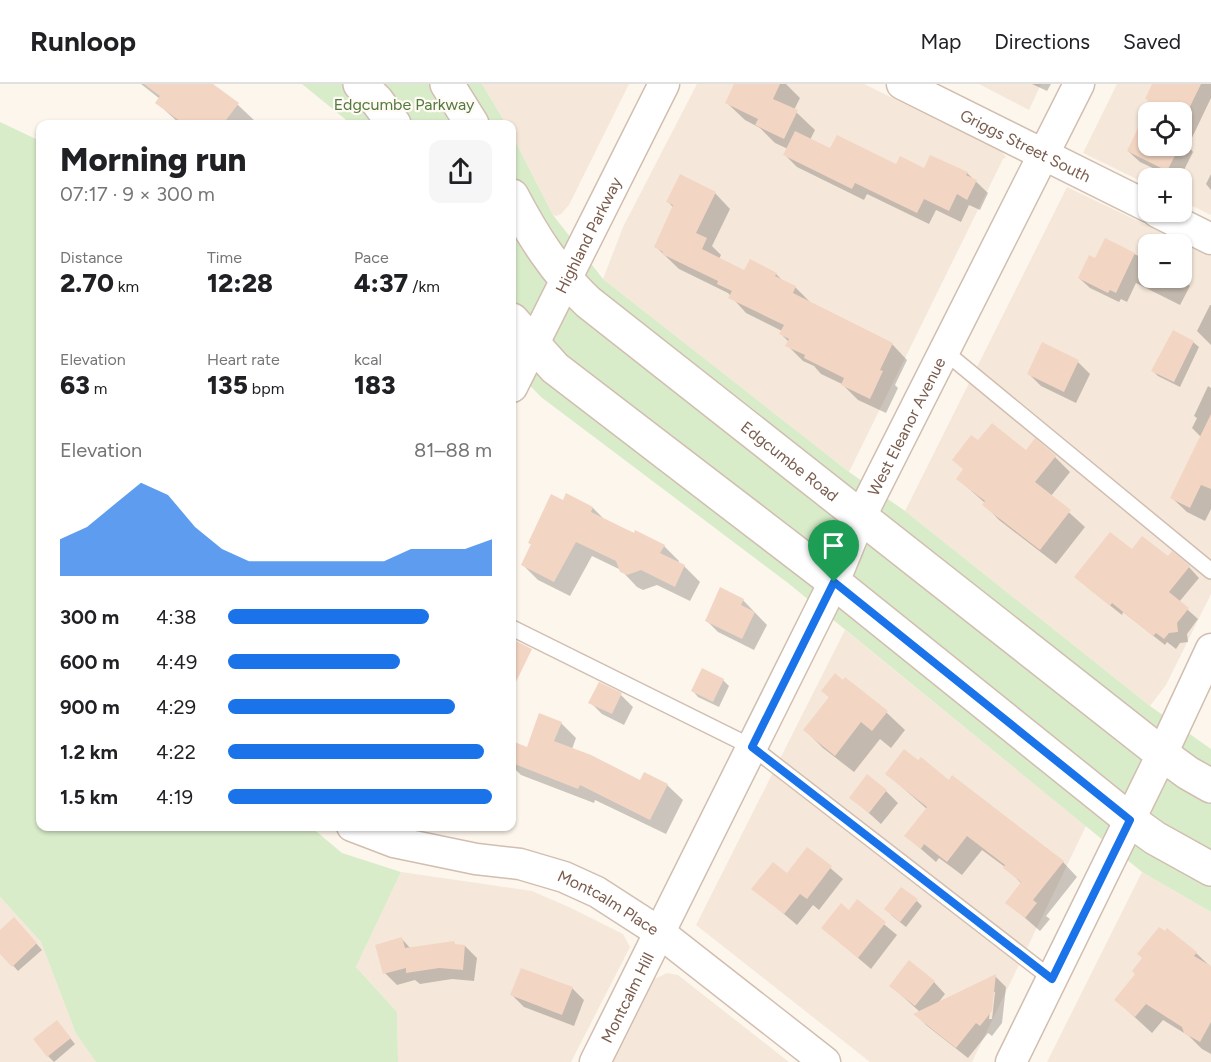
<!DOCTYPE html>
<html lang="en">
<head>
<meta charset="utf-8">
<style>
  body { margin:0; font-family:Figtree,sans-serif; background:#f6f6f6; color:#202124; height:100vh; display:flex; flex-direction:column; font-size:22px; white-space:nowrap }
  * { box-sizing:border-box; margin:0 }
  p { font-size:20px; color:#757577 }
  .icon { flex:none; width:33px; height:33px; fill:none; stroke:currentColor; stroke-width:2; stroke-linecap:round; stroke-linejoin:round }
  .map { position:relative; flex:1; overflow:hidden }
  .sheet { position:absolute; left:36px; top:36px; width:480px; height:711px; display:flex; flex-direction:column; background:#fff; border-radius:12px; box-shadow:0 2px 4px #0004 }
  .sheet>* { flex:none }
  .controls { position:absolute; left:1138px; top:18px; display:grid; gap:12px }
  .controls a { display:grid; place-items:center; width:54px; height:54px; border-radius:12px; background:#fff; box-shadow:0 2px 4px #0004; font-size:30px }
  .pin { position:absolute; display:grid; place-items:center; width:51px; height:51px; color:#fff; margin:-62px -26px; border-radius:50% 50% 50% 0; rotate:-45deg; box-shadow:0 0 6px #0007 }
  .pin .icon { rotate:45deg }
  .round { display:grid; place-items:center; flex:none; width:63px; height:63px; border-radius:12px; background:#f6f6f6 }
  .head { display:flex; align-items:center; justify-content:space-between; height:102px; padding:0 24px }
  h1 { font-size:33px; font-weight:800; line-height:45px }
  .metrics { display:grid; grid-template-columns:repeat(3,1fr); gap:9px; height:102px; padding:6px 24px }
  .metrics div { display:grid; align-content:center }
  .metrics b { font-size:26px; font-weight:800 }
  .metrics small { font-size:16px; font-weight:400 }
  .metrics p { font-size:16px }
  .chart { height:168px; padding:12px 24px }
  .chart p { display:flex; justify-content:space-between }
  .chart svg { width:100%; height:108px; margin-top:6px; fill:#1a73e8; opacity:.7 }
  ul { padding:0 24px; list-style:none; font-size:20px }
  li { display:grid; grid-template-columns:96px 72px 1fr; align-items:center; height:45px }
  li i { height:15px; border-radius:8px; background:#1a73e8 }
  header { display:flex; align-items:center; gap:36px; box-sizing:border-box; height:84px; padding:0 30px; background:#fff; border-bottom:2px solid #e0e0e0 }
  header strong { font-size:28px }
  nav { display:flex; gap:33px; margin-inline-start:auto; font-size:21px }
  .map>svg:first-child { display:block }
  .residential { fill:#f5e8da; fill-rule:evenodd }
  .green { fill:#d8ecc9 }
  .shadow { fill:#0003; fill-rule:evenodd }
  .building { fill:#f3d5c3 }
  .lines { fill:none; stroke-linecap:round; stroke-linejoin:round }
  .service-casing { stroke:#d1beb0; stroke-width:18 }
  .minor-casing { stroke:#d1beb0; stroke-width:33 }
  .tertiary-casing { stroke:#d1beb0; stroke-width:36 }
  .service { stroke:#fff; stroke-width:15 }
  .minor { stroke:#fff; stroke-width:30 }
  .tertiary { stroke:#fff; stroke-width:33 }
  .route-casing { stroke:#fff; stroke-width:12 }
  .route { stroke:#1a73e8; stroke-width:8 }
  .labels { text-anchor:middle; stroke-width:4.5; stroke-linejoin:round; paint-order:stroke }
  .park-label { font-size:16px; fill:#537a41; stroke:#fffaf3 }
  .street-label { font-size:16px; fill:#7a5c4d; stroke:#fffaf3 }
</style>
</head>
<body>
<header>
<strong>Runloop</strong>
<nav><a>Map</a><a>Directions</a><a>Saved</a></nav>
</header>
<div class="map">
<svg width="1211" height="978" viewBox="0 0 1211 978">
  <rect width="100%" height="100%" fill="#fdf6ec"/>
  <path class="residential" d="M 482,0 L 629,0 L 569,121 L 561,130 L 556,132 L 553,131 L 512,51 L 512,40 L 506,40 Z
    M 697,0 L 864,0 L 1001,67 L 1006,73 L 1003,75 L 849,388 L 603,195 L 623,143 Z
    M 979,0 L 1041,0 L 1029,26 Z
    M 1117,0 L 1211,0 L 1211,131 L 1182,117 L 1182,94 L 1149,94 L 1149,101 L 1083,69 ZM 1149,28 L 1182,28 L 1182,62 L 1149,62 Z
    M 1067,103 L 1211,172 L 1211,510 L 1166,601 L 1150,622 L 905,427 ZM 1149,160 L 1182,160 L 1182,194 L 1149,194 Z
    M 845,546 L 1086,742 L 972,978 L 870,978 L 696,841 Z
    M 401,788 L 532,807 L 571,824 L 623,850 L 630,863 L 571,978 L 398,978 L 397,928 L 356,883 Z
    M 1142,788 L 1211,828 L 1211,978 L 1047,978 Z
    M 0,813 L 41,858 L 76,950 L 96,978 L 0,978 Z
    M 667,889 L 678,891 L 789,978 L 612,978 L 652,896 Z"/>
  <path class="green" d="M 302,0 L 482,0 L 506,40 L 349,40 L 345,35 Z
    M 0,38 L 40,57 L 40,742 L 311,743 L 342,769 L 401,788 L 356,883 L 397,928 L 398,978 L 96,978 L 76,950 L 41,858 L 0,813 Z
    M 512,51 L 553,131 L 603,195 L 849,388 L 905,427 L 1150,622 L 1211,665 L 1211,828 L 1142,788 L 788,499 L 541,313 L 512,283 Z"/>
  <path class="shadow" d="M 141,0 L 208,0 L 238,21 L 256,38 L 254,40 L 180,40 L 157,19 L 160,15 Z
    M 736,0 L 786,0 L 800,14 L 794,26 L 815,46 L 810,56 L 831,66 L 897,82 L 967,89 L 988,109 L 980,126 L 969,121 L 961,138 L 936,126 L 929,140 L 867,110 L 864,116 L 797,83 L 785,71 L 788,65 L 775,59 L 760,44 L 745,36 L 727,19 Z
    M 1032,0 L 1051,0 L 1047,7 Z
    M 1154,0 L 1211,0 L 1211,14 L 1188,62 L 1193,68 L 1180,94 L 1174,94 L 1140,78 L 1128,67 L 1149,25 ZM 1149,28 L 1182,28 L 1182,62 L 1149,62 Z
    M 1211,90 L 1211,106 L 1206,100 Z
    M 715,109 L 730,125 L 712,162 L 721,171 L 719,175 L 745,188 L 776,190 L 784,198 L 795,203 L 811,219 L 892,260 L 907,276 L 895,301 L 898,304 L 886,329 L 858,316 L 842,300 L 821,290 L 814,282 L 803,277 L 787,261 L 789,258 L 781,250 L 782,247 L 746,229 L 728,209 L 679,185 L 656,163 L 673,123 L 668,118 Z
    M 1105,156 L 1149,177 L 1149,194 L 1182,194 L 1190,202 L 1180,221 L 1136,199 L 1127,218 L 1121,215 L 1119,218 L 1090,204 L 1079,194 L 1096,176 Z
    M 1210,221 L 1211,221 L 1211,261 L 1197,247 Z
    M 1193,258 L 1199,263 L 1180,303 L 1158,292 L 1153,287 Z
    M 1043,260 L 1078,278 L 1090,290 L 1076,319 L 1041,302 L 1029,290 Z
    M 1208,302 L 1211,304 L 1211,425 L 1205,437 L 1187,428 L 1172,414 L 1201,353 L 1192,344 L 1197,334 L 1194,332 Z
    M 979,358 L 1055,373 L 1070,388 L 1051,412 L 1085,443 L 1056,480 L 999,436 L 984,420 L 985,419 L 958,395 Z
    M 564,418 L 593,424 L 606,437 L 664,462 L 679,477 L 678,479 L 684,482 L 700,498 L 690,517 L 657,501 L 643,506 L 637,503 L 621,486 L 592,472 L 570,512 L 538,496 L 523,481 L 532,461 L 529,458 Z
    M 1132,467 L 1168,475 L 1189,483 L 1199,494 L 1179,518 L 1198,535 L 1187,550 L 1188,558 L 1180,559 L 1176,565 L 1167,558 L 1165,561 L 1123,528 L 1122,531 L 1087,503 Z
    M 743,516 L 767,541 L 754,566 L 718,548 L 706,536 Z
    M 845,595 L 887,629 L 905,646 L 891,664 L 880,655 L 854,688 L 823,664 L 805,646 L 830,614 L 823,607 Z
    M 723,596 L 729,602 L 719,623 L 698,613 L 693,607 Z
    M 599,600 L 621,611 L 633,623 L 624,641 L 602,630 L 590,618 Z
    M 561,639 L 576,654 L 572,665 L 640,698 L 667,701 L 683,716 L 666,750 L 595,716 L 594,719 L 521,691 L 512,682 L 512,659 L 527,665 Z
    M 887,690 L 1063,778 L 1077,793 L 1046,832 L 1050,835 L 1040,847 L 1007,818 L 1022,800 L 1005,783 L 982,766 L 962,791 L 939,774 L 936,778 L 906,752 L 927,725 Z
    M 886,707 L 898,719 L 881,740 L 851,713 Z
    M 808,765 L 843,795 L 819,826 L 813,821 L 797,841 L 753,804 L 787,791 Z
    M 917,817 L 922,822 L 906,843 L 891,831 Z
    M 857,818 L 897,851 L 871,885 L 823,844 L 849,828 Z
    M 20,841 L 42,866 L 18,887 L 0,867 L 0,848 Z
    M 402,855 L 411,865 L 454,859 L 457,862 L 465,862 L 477,874 L 474,897 L 452,895 L 420,900 L 415,896 L 397,901 L 385,889 Z
    M 1196,869 L 1211,883 L 1211,970 L 1202,965 L 1189,952 L 1163,936 L 1152,949 L 1116,916 Z
    M 995,892 L 1006,903 L 1002,939 L 992,952 L 988,949 L 968,974 L 926,941 L 916,930 L 920,928 L 891,902 L 934,898 L 945,910 L 938,919 ZM 992,908 L 995,908 L 992,935 L 989,935 Z
    M 572,904 L 584,916 L 574,942 L 524,923 L 512,911 Z
    M 62,944 L 75,960 L 54,978 L 48,972 Z"/>
  <path class="building" d="M 144,0 L 213,0 L 239,19 L 223,40 L 184,40 L 155,19 L 160,12 Z
    M 734,0 L 780,0 L 773,15 L 798,26 L 784,55 L 755,41 L 758,35 L 725,19 Z
    M 1152,0 L 1201,0 L 1182,39 L 1182,28 L 1149,28 L 1149,62 L 1180,62 L 1167,87 L 1127,67 L 1147,25 L 1145,23 L 1148,16 L 1145,15 Z
    M 795,47 L 830,64 L 837,51 L 896,80 L 900,72 L 924,84 L 930,71 L 968,88 L 966,91 L 977,96 L 967,116 L 957,110 L 949,127 L 924,115 L 917,129 L 855,99 L 852,105 L 783,71 Z
    M 680,90 L 716,108 L 696,149 L 707,154 L 702,165 L 744,186 L 750,175 L 777,189 L 775,192 L 796,202 L 793,209 L 893,259 L 880,286 L 883,287 L 870,315 L 841,301 L 844,294 L 804,274 L 805,271 L 785,262 L 789,255 L 779,250 L 784,241 L 728,214 L 732,207 L 717,200 L 718,197 L 662,170 L 663,168 L 654,163 L 673,121 L 666,118 Z
    M 1105,154 L 1135,169 L 1116,209 L 1110,206 L 1108,209 L 1078,194 L 1089,171 L 1095,174 Z
    M 1173,246 L 1194,257 L 1174,298 L 1151,287 Z
    M 1042,258 L 1079,276 L 1064,308 L 1027,290 Z
    M 1211,330 L 1211,405 L 1201,401 L 1190,424 L 1170,414 Z
    M 992,339 L 1026,366 L 1035,354 L 1056,372 L 1035,398 L 1071,426 L 1040,466 L 982,421 L 985,417 L 956,395 L 963,385 L 952,376 L 971,351 L 978,356 Z
    M 566,409 L 593,423 L 591,428 L 634,449 L 635,446 L 665,461 L 660,469 L 685,481 L 675,503 L 641,486 L 627,491 L 620,488 L 616,477 L 576,458 L 554,498 L 521,481 L 531,460 L 528,459 L 551,410 L 563,416 Z
    M 1110,448 L 1132,465 L 1142,452 L 1168,472 L 1172,467 L 1190,482 L 1169,508 L 1189,524 L 1177,539 L 1178,548 L 1169,549 L 1164,555 L 1156,549 L 1153,552 L 1112,519 L 1110,522 L 1074,493 Z
    M 720,503 L 744,515 L 741,521 L 755,528 L 742,555 L 705,537 Z
    M 512,555 L 532,565 L 512,606 Z
    M 702,584 L 724,595 L 713,618 L 691,607 Z
    M 835,589 L 843,596 L 845,593 L 888,627 L 872,647 L 861,638 L 835,672 L 803,646 L 829,613 L 821,607 Z
    M 599,598 L 622,609 L 612,630 L 588,619 Z
    M 539,629 L 562,638 L 554,657 L 591,671 L 640,696 L 644,688 L 668,700 L 650,736 L 580,701 L 578,705 L 512,679 L 512,657 L 527,663 Z
    M 904,665 L 918,676 L 921,673 L 949,696 L 952,691 L 1064,777 L 1033,816 L 1037,819 L 1025,834 L 1005,819 L 1021,798 L 1003,784 L 1005,781 L 967,752 L 947,778 L 924,760 L 921,765 L 904,752 L 927,723 L 885,690 Z
    M 867,690 L 887,706 L 869,729 L 849,714 Z
    M 807,763 L 832,782 L 807,815 L 800,810 L 784,830 L 751,805 L 773,778 L 787,789 Z
    M 901,803 L 918,815 L 900,838 L 884,825 Z
    M 857,815 L 886,838 L 858,874 L 821,844 L 841,819 L 849,826 Z
    M 14,833 L 37,859 L 12,883 L 0,870 L 0,846 Z
    M 1159,843 L 1165,847 L 1167,844 L 1197,868 L 1194,872 L 1211,882 L 1211,938 L 1200,958 L 1184,949 L 1182,943 L 1146,920 L 1135,933 L 1114,916 L 1135,890 L 1132,887 L 1142,874 L 1137,870 Z
    M 402,853 L 405,864 L 454,857 L 455,860 L 465,861 L 463,886 L 439,884 L 406,889 L 406,884 L 383,890 L 375,861 Z
    M 909,876 L 935,897 L 915,922 L 889,902 Z
    M 521,884 L 573,903 L 562,931 L 510,911 Z
    M 996,890 L 992,927 L 980,942 L 976,939 L 956,964 L 913,930 Z
    M 57,936 L 71,954 L 47,973 L 33,955 Z"/>
  <g class="lines">
    <defs>
      <path id="service" d="M 944,267 L 1211,487
        M 512,544 L 752,663 L 1052,895"/>
      <g id="minor">
        <path id="s1" d="M 902,0 L 1149,123"/>
        <path d="M 1157,128 L 1211,155"/>
        <path id="s2" d="M 512,303 L 664,0"/>
        <path id="s3" d="M 352,742 L 394,758 L 476,775 L 520,780 L 564,793 L 597,808 L 659,848 L 825,978"/>
        <path id="s4" d="M 595,978 L 834,498 L 861,432 L 1079,0"/>
        <path d="M 1011,978 L 1162,670 L 1211,565"/>
      </g>
      <g id="tertiary">
        <path d="M 360,0 L 377,17 L 394,40"/>
        <path d="M 447,0 L 472,40"/>
        <path id="s5" d="M 512,112 C 533,152 555,187 588,218 L 1162,670 L 1188,689 L 1211,702"/>
        <path d="M 512,236 L 555,284 L 834,498 L 1130,736 L 1155,754 L 1211,785"/>
      </g>
    </defs>
    <use href="#service" class="service-casing"/>
    <use href="#minor" class="minor-casing"/>
    <use href="#tertiary" class="tertiary-casing"/>
    <use href="#service" class="service"/>
    <use href="#minor" class="minor"/>
    <use href="#tertiary" class="tertiary"/>
  </g>
  <g class="lines">
    <defs>
      <path id="route" d="M 834,498 L 1130,736 L 1052,895 L 752,663 Z"/>
    </defs>
    <use href="#route" class="route-casing"/>
    <use href="#route" class="route"/>
  </g>
  <g class="labels">
    <g class="park-label">
      <text x="404" y="26">Edgcumbe Parkway</text>
    </g>
    <g class="street-label">
      <text dy="6" stroke="none"><textPath href="#s1" startOffset="138">Griggs Street South</textPath></text>
      <text dy="6" stroke="none"><textPath href="#s2" startOffset="170">Highland Parkway</textPath></text>
      <text dy="6" stroke="none"><textPath href="#s4" startOffset="708">West Eleanor Avenue</textPath></text>
      <text dy="6" stroke="none"><textPath href="#s5" startOffset="388">Edgcumbe Road</textPath></text>
      <text dy="6" stroke="none"><textPath href="#s3" startOffset="270">Montcalm Place</textPath></text>
      <text dy="6" stroke="none"><textPath href="#s4" startOffset="72">Montcalm Hill</textPath></text>
    </g>
  </g>
</svg>
<div class="controls">
<a><svg class="icon" aria-label="locate" viewBox="0 0 24 24"><circle cx="12" cy="12" r="6"/><path d="M12 2v4M12 18v4M2 12h4M18 12h4"/></svg></a>
<a>+</a>
<a>−</a>
</div>
<div class="pin" style="left:834px;top:498px;background:#1e9e55"><svg class="icon" aria-label="arrive" viewBox="0 0 24 24"><path d="M6 21V4h12l-3 4 3 4H6"/></svg></div>
<section class="sheet">
<div class="head"><div><h1>Morning run</h1><p>07:17 · 9 × 300 m</p></div><a class="round"><svg class="icon" aria-label="share" viewBox="0 0 24 24"><path d="M12 15V3M7 8l5-5 5 5M5 13v7h14v-7"/></svg></a></div>
<div class="metrics">
<div><p>Distance</p><b>2.70<small> km</small></b></div>
<div><p>Time</p><b>12:28</b></div>
<div><p>Pace</p><b>4:37<small> /km</small></b></div>
</div>
<div class="metrics">
<div><p>Elevation</p><b>63<small> m</small></b></div>
<div><p>Heart rate</p><b>135<small> bpm</small></b></div>
<div><p>kcal</p><b>183</b></div>
</div>
<div class="chart"><p><span>Elevation</span>81–88 m</p>
<svg viewBox="0 0 160 44" preserveAspectRatio="none"><path d="M0 44V29L10 24L20 15L30 6L40 11L50 24L60 33L70 38L80 38L90 38L100 38L110 38L120 38L130 33L140 33L150 33L160 29V44z"/></svg>
</div>
<ul>
<li><b>300 m</b>4:38<i style="width:76%"></i></li>
<li><b>600 m</b>4:49<i style="width:65%"></i></li>
<li><b>900 m</b>4:29<i style="width:86%"></i></li>
<li><b>1.2 km</b>4:22<i style="width:97%"></i></li>
<li><b>1.5 km</b>4:19<i style="width:100%"></i></li>
</ul>
</section>
</div>
</body>
</html>
